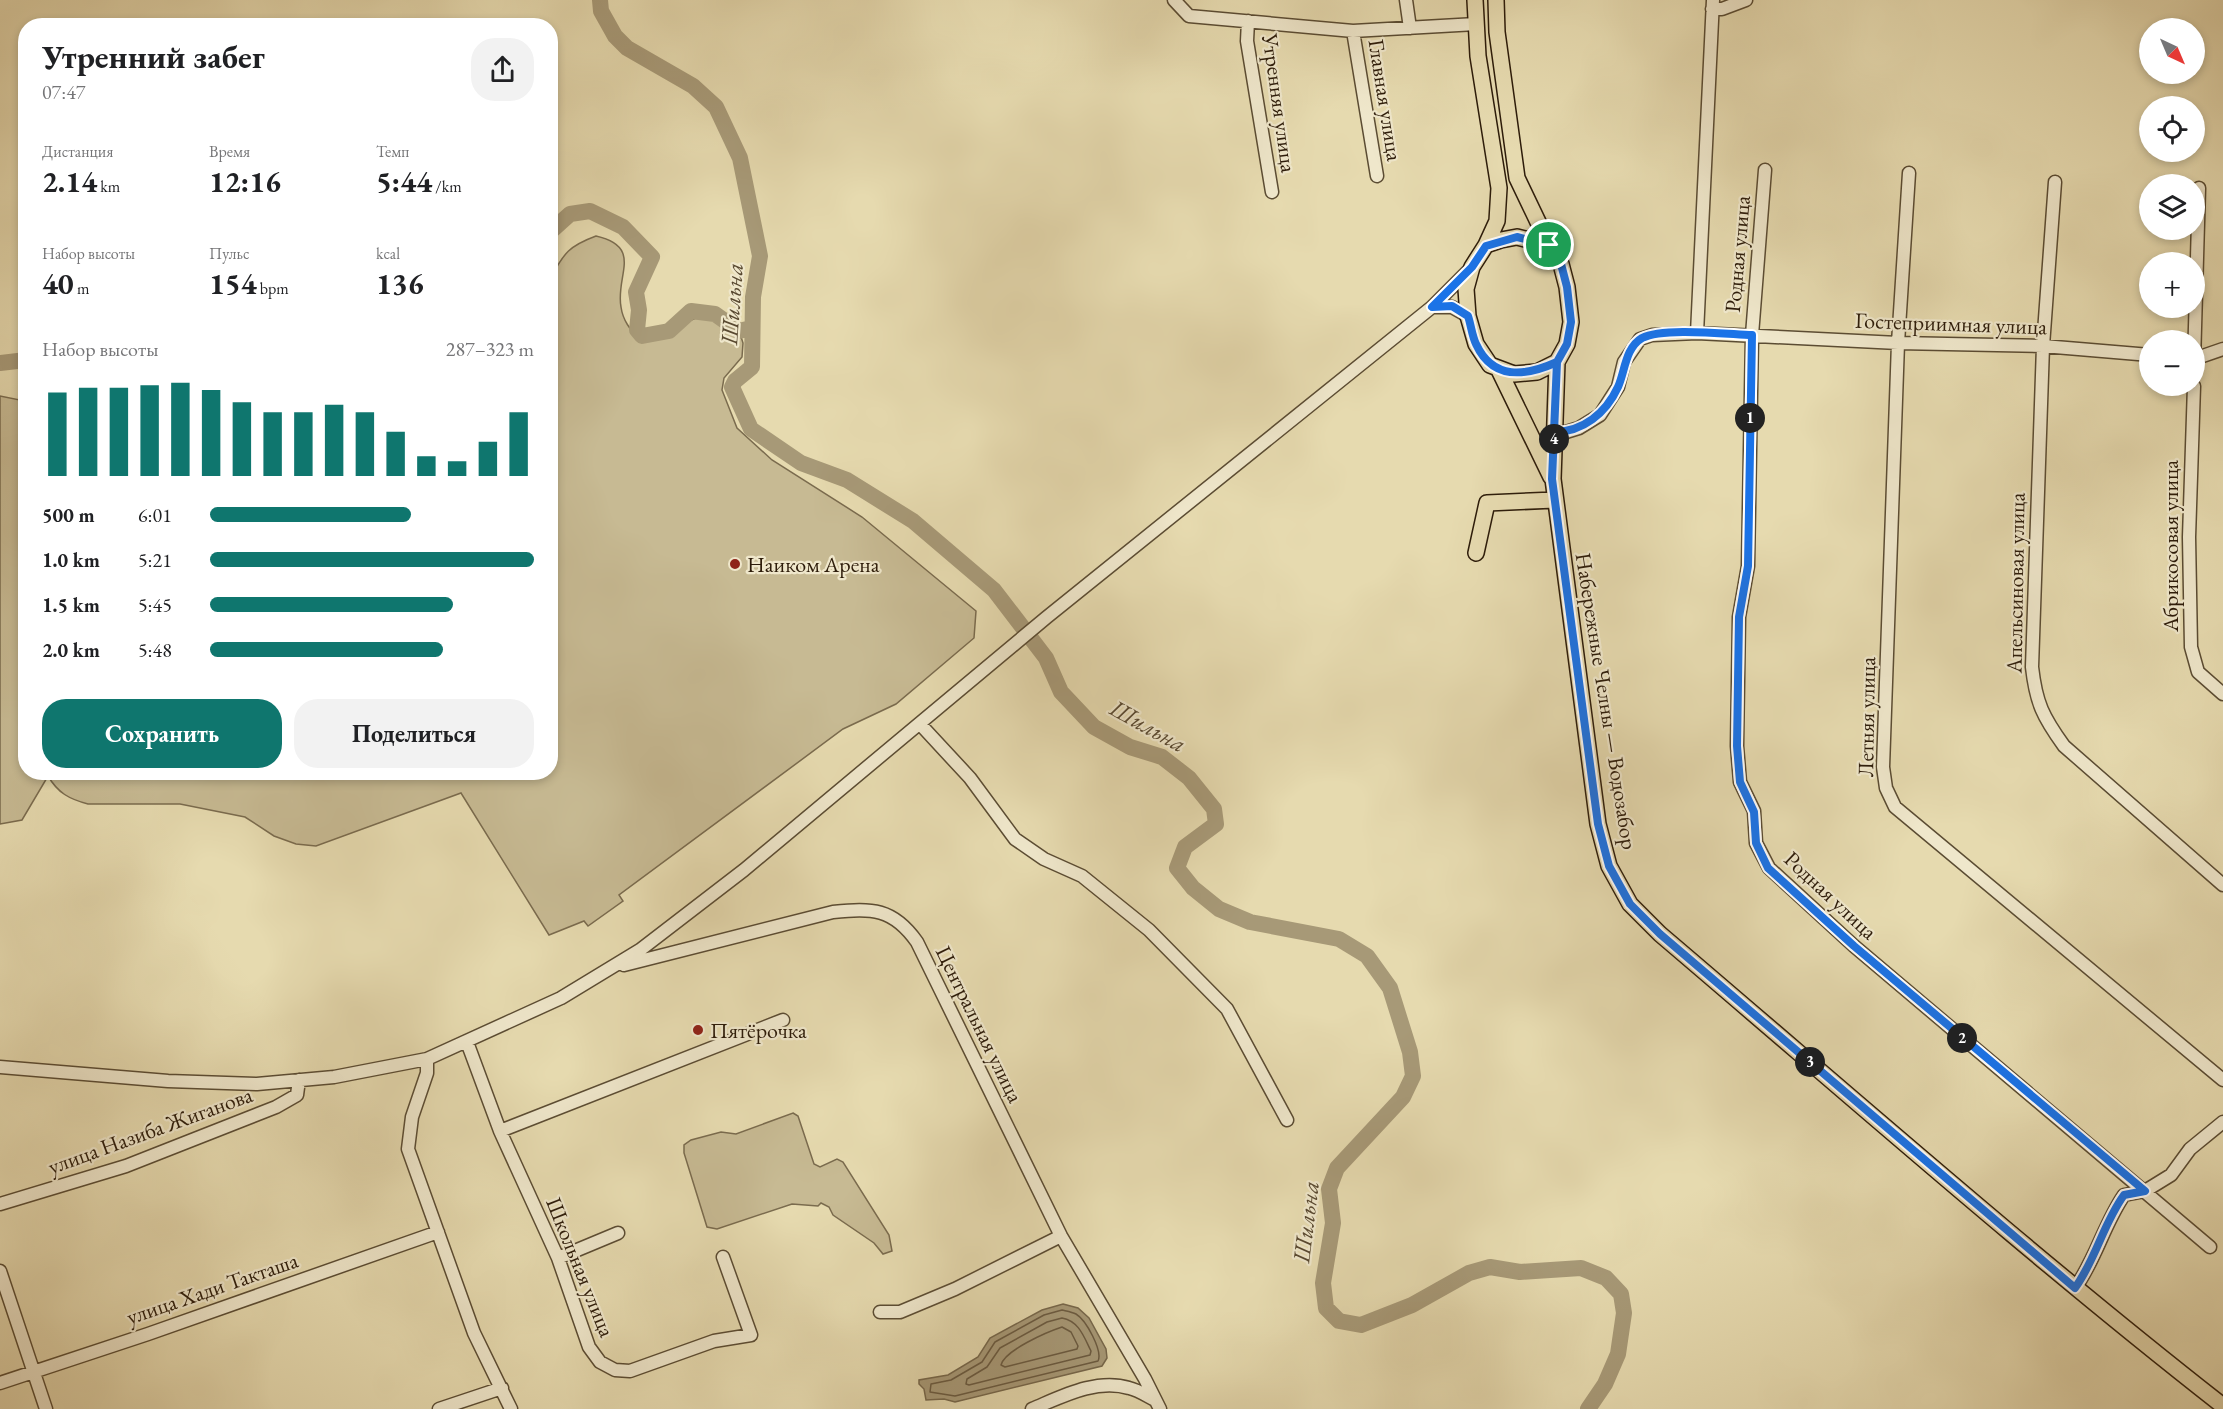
<!DOCTYPE html>
<html lang="ru">
<head>
<meta charset="utf-8">
<style>
  body { margin:0; font-family:"EB Garamond",serif; background:#f2f2f2; color:#202124; height:100vh; display:flex; flex-direction:column; font-size:22px; white-space:nowrap }
  * { box-sizing:border-box; margin:0 }
  p { font-size:20px; color:#757577 }
  .icon { flex:none; width:33px; height:33px; fill:none; stroke:currentColor; stroke-width:2; stroke-linecap:round; stroke-linejoin:round }
  .map { position:relative; flex:1; overflow:hidden }
  .details { position:absolute; left:18px; top:18px; width:540px; height:762px; display:flex; flex-direction:column; background:#fff; border-radius:24px; box-shadow:0 3px 9px #0003 }
  .details>* { flex:none }
  .needle { width:39px; rotate:136deg }
  .buttons { position:absolute; left:2139px; top:18px; display:grid; gap:12px }
  .buttons a { display:grid; place-items:center; width:66px; height:66px; border-radius:50%; background:#fff; box-shadow:0 3px 9px #0003; font-size:30px }
  .pin { position:absolute; display:grid; place-items:center; width:51px; height:51px; color:#fff; margin:-26px; border:3px solid #fff; border-radius:50%; box-shadow:0 2px 6px #0007 }
  .km { position:absolute; width:30px; height:30px; margin:-15px; border-radius:50%; background:#222; color:#fff; font-size:16px; line-height:30px; text-align:center }
  .round { display:grid; place-items:center; flex:none; width:63px; height:63px; border-radius:24px; background:#f2f2f2 }
  .headline { display:flex; align-items:center; justify-content:space-between; height:102px; padding:0 24px }
  h1 { font-size:33px; font-weight:700; line-height:45px }
  .figures { display:grid; grid-template-columns:repeat(3,1fr); gap:9px; height:102px; padding:6px 24px }
  .figures div { display:grid; align-content:center }
  .figures b { font-size:30px; font-weight:700 }
  .figures small { font-size:16px; font-weight:400 }
  .figures p { font-size:16px }
  .chart { height:168px; padding:12px 24px }
  .chart p { display:flex; justify-content:space-between }
  .chart svg { width:100%; height:108px; margin-top:6px; stroke:#0f766e; stroke-width:6 }
  .cta { display:flex; gap:12px; margin-top:auto; padding:12px 24px }
  .cta a { flex:1; height:69px; border-radius:24px; background:#0f766e; color:#fff; font-size:24px; font-weight:700; line-height:69px; text-align:center }
  .cta a+a { background:#f2f2f2; color:#202124 }
  ul { padding:0 24px; list-style:none; font-size:20px }
  li { display:grid; grid-template-columns:96px 72px 1fr; align-items:center; height:45px }
  li i { height:15px; border-radius:8px; background:#0f766e }
  .map>svg:first-child { display:block }
  .green { fill:#c7ba93; stroke:#7a6b4e; stroke-width:1.5 }
  .water { fill:#a79977; stroke:#76674b; stroke-width:1.5 }
  .lines { fill:none; stroke-linecap:round; stroke-linejoin:round }
  .shore { stroke:#6a5a40; stroke-width:1.5 }
  .river { stroke:#a79977; stroke-width:16 }
  .minor-casing { stroke:#5b4c33; stroke-width:15 }
  .major-casing { stroke:#2d1c0a; stroke-width:18 }
  .minor { stroke:#efe7cb; stroke-width:12 }
  .major { stroke:#e6daaf; stroke-width:15 }
  .route-casing { stroke:#fff; stroke-width:12 }
  .route { stroke:#1a73e8; stroke-width:8 }
  .poi-dot { fill:#8f2418; stroke:#efe7cb; stroke-width:2 }
  .labels { text-anchor:middle; stroke-width:4.5; stroke-linejoin:round; paint-order:stroke }
  .street-label { font-size:22px; fill:#2d1c0a; stroke:#efe7cb }
  .poi-label { font-size:22px; fill:#2d1c0a; stroke:#efe7cb; text-anchor:start }
  .water-label { font-size:24px; font-style:italic; fill:#584830; stroke:#efe7cb }
</style>
</head>
<body>
<div class="map">
<svg width="2223" height="1409" viewBox="0 0 2223 1409">
  <rect width="100%" height="100%" fill="#e6daaf"/>
  <filter id="stains"><feTurbulence type="fractalNoise" baseFrequency=".00333" numOctaves="4"/><feColorMatrix values="0 0 0 0 .2 0 0 0 0 .09 0 0 0 0 .02 0 0 0 .5 -.17"/></filter>
  <radialGradient id="worn" r=".72"><stop offset=".6" stop-color="#630" stop-opacity="0"/><stop offset="1" stop-color="#630" stop-opacity=".3"/></radialGradient>
  <path class="green" d="M 596,236 C 644,247 615,276 621,307 C 623,321 630,329 639,339 L 669,336 L 684,323 L 703,315 L 720,314 L 730,318 L 738,327 L 743,343 L 742,357 L 724,378 L 722,390 L 737,428 L 772,460 L 862,517 L 976,611 L 974,638 L 896,704 L 843,729 L 619,895 L 623,901 L 588,926 L 584,921 L 549,935 L 461,793 L 316,846 L 296,844 L 274,836 L 245,817 L 180,804 L 88,804 C 69,799 58,793 48,776 L 22,820 L 0,824 L 0,396 L 25,401 L 26,772 L 550,772 L 551,277 C 564,253 569,246 596,236 Z
    M 793,1113 L 798,1116 L 814,1164 L 820,1167 L 837,1159 L 843,1162 L 889,1235 L 892,1251 L 883,1254 L 874,1243 L 833,1215 L 829,1207 L 821,1203 L 818,1206 L 792,1204 L 717,1229 L 707,1227 L 684,1153 L 684,1145 L 691,1140 L 721,1132 L 736,1134 Z"/>
  <path class="water" d="M 1063,1304 L 1078,1308 L 1089,1318 L 1106,1349 L 1107,1358 L 1102,1366 L 955,1402 L 944,1399 L 926,1400 L 924,1389 L 919,1384 L 919,1380 L 948,1375 L 978,1357 L 990,1338 L 1042,1310 Z"/>
  <g class="lines">
    <path class="shore" d="M 1062,1310 C 1066,1311 1072,1312 1076,1314 C 1086,1320 1103,1351 1098,1361 L 955,1396 L 930,1392 L 931,1384 L 951,1380 L 982,1362 L 995,1342 L 1044,1315 Z
      M 1062,1318 C 1079,1321 1084,1337 1091,1351 L 1090,1355 L 969,1385 L 966,1384 L 967,1379 L 987,1367 L 1000,1348 L 1047,1322 Z
      M 1062,1327 L 1071,1332 L 1078,1346 L 1077,1349 L 1005,1367 L 1001,1365 C 1005,1350 1047,1332 1062,1327 Z"/>
    <path class="river" d="M 600,0 L 601,11 L 615,36 L 627,48 L 693,86 L 716,107 L 740,158 L 760,256 L 753,297 L 752,367 L 735,381 L 732,387 L 751,429 L 801,463 L 847,480 L 913,521 L 994,590 L 1046,658 L 1061,692 L 1094,727 L 1130,747 L 1162,757 L 1189,778 L 1214,809 L 1216,824 L 1185,847 L 1177,868 L 1193,888 L 1219,909 L 1250,922 L 1339,939 L 1367,956 L 1390,988 L 1410,1052 L 1413,1076 L 1403,1097 L 1337,1168 L 1329,1189 L 1333,1223 L 1323,1283 L 1326,1308 L 1339,1321 L 1361,1325 L 1412,1305 L 1469,1273 L 1490,1267 L 1520,1272 L 1581,1268 L 1606,1278 L 1621,1294 L 1624,1313 L 1618,1354 L 1605,1384 L 1588,1409
      M 550,232 L 570,214 L 590,211 L 623,227 L 652,257 L 636,292 L 639,310 L 637,330 L 642,336 L 669,331 L 691,311 L 715,314 L 739,331 L 751,328
      M 0,363 L 26,360"/>
    <defs>
      <path id="minor" d="M 1174,0 L 1189,16 L 1353,31 L 1476,24
        M 1406,0 L 1410,28
        M 1712,9 L 1722,9 L 1746,0
        M 1248,21 L 1247,41 L 1272,192
        M 1353,31 L 1377,176
        M 1765,170 L 1752,335 L 1748,566 L 1739,617 L 1737,746 L 1740,782 L 1754,811 L 1756,843 L 1769,868 L 1854,946 L 2210,1247
        M 1909,173 L 1898,343 L 1883,767 L 1886,788 L 1895,807 L 2223,1080
        M 2055,182 L 2043,346 L 2032,667 C 2036,703 2043,717 2064,746 L 2223,885
        M 1432,307 L 1452,307 L 1468,316
        M 1697,333 L 1713,0
        M 2194,359 L 2223,349
        M 2194,362 L 2199,188
        M 2194,386 L 2189,537 L 2191,647 L 2198,672 L 2223,694
        M 1554,433 L 1566,432 L 1579,428 L 1600,415 L 1618,387 L 1624,362 L 1640,339 L 1652,335 L 1697,333 L 1898,343 L 2043,346 L 2150,355
        M 920,724 L 970,778 L 1015,839 L 1044,859 L 1082,876 L 1149,930 L 1227,1009 L 1287,1120
        M 624,965 L 833,912 C 872,908 893,908 917,942 L 1061,1236 L 1145,1379 L 1160,1409
        M 467,1042 L 500,1131 L 558,1258 L 589,1347 L 600,1362 L 615,1370 L 630,1371 L 714,1341 L 751,1335 L 723,1257
        M 427,1059 L 427,1073 L 412,1117 L 408,1149 L 474,1333 L 511,1409
        M 0,1067 L 168,1081 L 257,1084 L 334,1077 L 427,1059 L 561,998 L 640,950 L 744,870 L 1047,617 L 1432,307 L 1471,268
        M 500,1131 L 783,1020
        M 0,1204 L 126,1166 L 276,1107 L 297,1095 L 299,1080
        M 558,1258 L 618,1233
        M 0,1271 L 46,1409
        M 2075,1288 C 2096,1259 2104,1224 2124,1195 L 2145,1191 L 2171,1175 L 2190,1149 L 2223,1122
        M 880,1312 L 900,1312 L 955,1289 L 1061,1236
        M 0,1383 L 148,1334 L 438,1232
        M 439,1409 L 502,1388
        M 1032,1409 C 1061,1397 1096,1378 1129,1388 C 1138,1390 1147,1396 1155,1400"/>
      <path id="major" d="M 1475,0 L 1478,56 L 1499,188 L 1497,221 L 1486,245
        M 1496,0 L 1497,32 L 1517,178 L 1549,245 L 1561,264 L 1567,287 L 1571,322 L 1567,344 L 1557,362 L 1537,372 L 1514,374 L 1490,365 L 1476,344 L 1468,316 L 1466,289 L 1472,267 L 1486,245 L 1501,240 L 1517,237 L 1549,245
        M 1557,362 L 1553,479 L 1598,824 L 1609,866 L 1630,904 L 1660,934 C 1847,1093 2030,1255 2223,1406
        M 1498,368 L 1551,477
        M 1476,553 L 1487,503 L 1555,500"/>
    </defs>
    <use href="#minor" class="minor-casing"/>
    <use href="#major" class="major-casing"/>
    <use href="#minor" class="minor"/>
    <use href="#major" class="major"/>
  </g>
  <g class="lines">
    <defs>
      <path id="route" d="M 1549,245 L 1517,237 L 1486,246 L 1472,267 L 1432,307 L 1452,306 L 1468,316 C 1471,325 1472,336 1476,344 C 1493,381 1526,376 1557,362 L 1554,432 C 1583,432 1606,413 1618,387 C 1625,372 1625,348 1642,338 C 1663,327 1726,334 1752,335 L 1748,566 L 1739,617 L 1737,746 L 1740,782 L 1754,812 L 1756,843 L 1768,868 L 1854,946 L 2145,1191 L 2124,1195 C 2103,1224 2096,1259 2075,1288 L 1660,934 L 1630,904 L 1609,866 L 1598,824 L 1552,479 L 1557,362 L 1567,344 L 1571,322 L 1567,287 L 1561,264 L 1549,245"/>
    </defs>
    <use href="#route" class="route-casing"/>
    <use href="#route" class="route"/>
  </g>
  <g class="poi-dot">
    <circle cx="735" cy="564" r="6"/>
    <circle cx="698" cy="1030" r="6"/>
  </g>
  <g class="labels">
    <g class="street-label">
      <text transform="translate(1386 100) rotate(81)" y="8">Главная улица</text>
      <text transform="translate(1280 103) rotate(82)" y="8">Утренняя улица</text>
      <text transform="translate(1737 254) rotate(-85)" y="8">Родная улица</text>
      <text transform="translate(1951 323) rotate(2)" y="8">Гостеприимная улица</text>
      <text transform="translate(2170 546) rotate(-90)" y="8">Абрикосовая улица</text>
      <text transform="translate(2015 583) rotate(-89)" y="8">Апельсиновая улица</text>
      <text transform="translate(1607 701) rotate(81)" y="8">Набережные Челны — Водозабор</text>
      <text transform="translate(1866 717) rotate(-89)" y="8">Летняя улица</text>
      <text transform="translate(1831 895) rotate(43)" y="8">Родная улица</text>
      <text transform="translate(980 1024) rotate(64)" y="8">Центральная улица</text>
      <text transform="translate(150 1130) rotate(-20)" y="8">улица Назиба Жиганова</text>
      <text transform="translate(581 1267) rotate(68)" y="8">Школьная улица</text>
      <text transform="translate(212 1288) rotate(-19)" y="8">улица Хади Такташа</text>
    </g>
    <g class="poi-label">
      <text x="747" y="572">Наиком Арена</text>
      <text x="710" y="1038">Пятёрочка</text>
    </g>
    <g class="water-label">
      <text transform="translate(732 304) rotate(-86)" y="8">Шильна</text>
      <text transform="translate(1148 726) rotate(29)" y="8">Шильна</text>
      <text transform="translate(1306 1222) rotate(-83)" y="8">Шильна</text>
    </g>
  </g>
  <rect width="100%" height="100%" filter="url(#stains)"/>
  <rect width="100%" height="100%" fill="url(#worn)"/>
</svg>
<div class="buttons">
<a><svg class="needle" viewBox="-14 -14 28 28"><path d="M0-13l5 13h-10z" fill="#e53935"/><path d="M0 13l5-13h-10z" fill="#757577"/></svg></a>
<a><svg class="icon" aria-label="locate" viewBox="0 0 24 24"><circle cx="12" cy="12" r="6"/><path d="M12 2v4M12 18v4M2 12h4M18 12h4"/></svg></a>
<a><svg class="icon" aria-label="layers" viewBox="0 0 24 24"><path d="M12 4l9 5-9 5-9-5zM3 14l9 5 9-5"/></svg></a>
<a>+</a>
<a>−</a>
</div>
<div class="pin" style="left:1549px;top:245px;background:#1e9e55"><svg class="icon" aria-label="arrive" viewBox="0 0 24 24"><path d="M6 21V4h12l-3 4 3 4H6"/></svg></div>
<b class="km" style="left:1750px;top:418px">1</b>
<b class="km" style="left:1962px;top:1038px">2</b>
<b class="km" style="left:1810px;top:1062px">3</b>
<b class="km" style="left:1554px;top:439px">4</b>
<section class="details">
<div class="headline"><div><h1>Утренний забег</h1><p>07:47</p></div><a class="round"><svg class="icon" aria-label="share" viewBox="0 0 24 24"><path d="M12 15V3M7 8l5-5 5 5M5 13v7h14v-7"/></svg></a></div>
<div class="figures">
<div><p>Дистанция</p><b>2.14<small> km</small></b></div>
<div><p>Время</p><b>12:16</b></div>
<div><p>Темп</p><b>5:44<small> /km</small></b></div>
</div>
<div class="figures">
<div><p>Набор высоты</p><b>40<small> m</small></b></div>
<div><p>Пульс</p><b>154<small> bpm</small></b></div>
<div><p>kcal</p><b>136</b></div>
</div>
<div class="chart"><p><span>Набор высоты</span>287–323 m</p>
<svg viewBox="0 0 160 44" preserveAspectRatio="none"><path d="M5 44V10M15 44V8M25 44V8M35 44V7M45 44V6M55 44V9M65 44V14M75 44V18M85 44V18M95 44V15M105 44V18M115 44V26M125 44V36M135 44V38M145 44V30M155 44V18"/></svg>
</div>
<ul>
<li><b>500 m</b>6:01<i style="width:62%"></i></li>
<li><b>1.0 km</b>5:21<i style="width:100%"></i></li>
<li><b>1.5 km</b>5:45<i style="width:75%"></i></li>
<li><b>2.0 km</b>5:48<i style="width:72%"></i></li>
</ul>
<div class="cta"><a>Сохранить</a><a>Поделиться</a></div>
</section>
</div>
</body>
</html>
